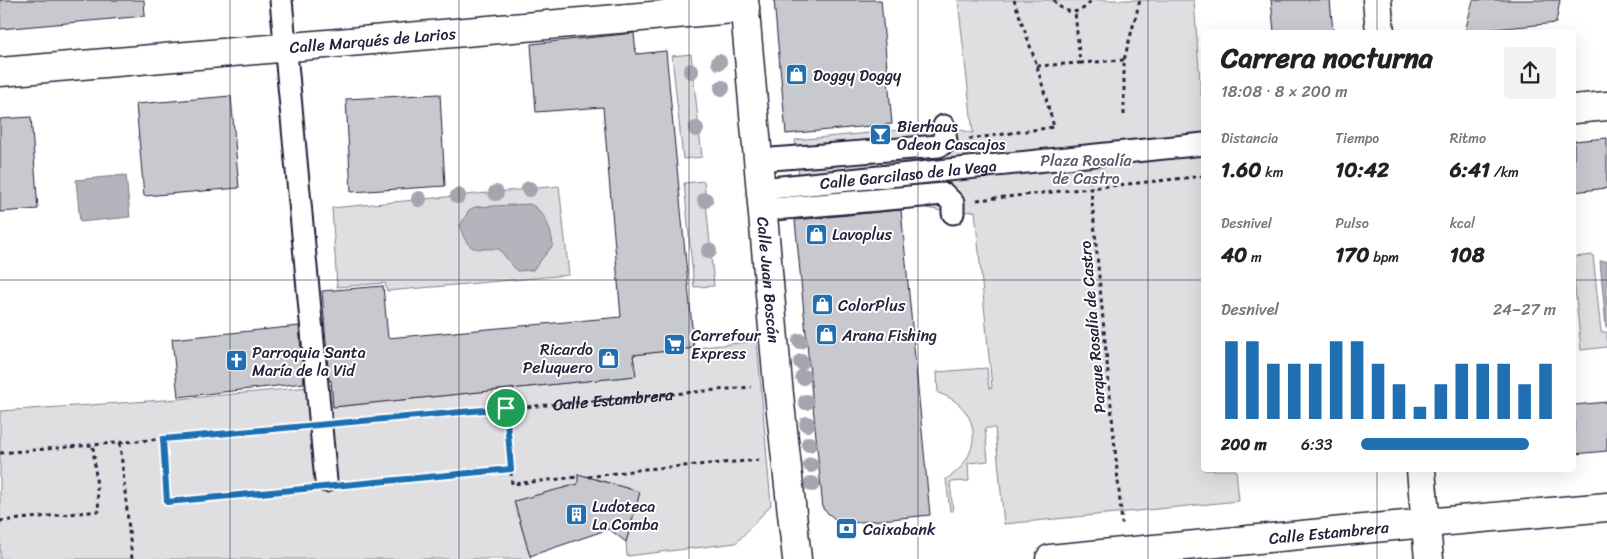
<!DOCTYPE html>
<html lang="es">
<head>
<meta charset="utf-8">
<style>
  body { margin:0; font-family:Sriracha,sans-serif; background:#f2f2f2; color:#222; height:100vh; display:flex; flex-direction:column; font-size:19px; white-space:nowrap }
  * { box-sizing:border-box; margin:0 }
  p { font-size:16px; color:#767676 }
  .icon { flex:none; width:28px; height:28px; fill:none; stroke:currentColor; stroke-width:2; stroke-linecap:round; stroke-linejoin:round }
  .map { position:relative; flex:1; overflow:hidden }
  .sheet { position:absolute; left:1201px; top:30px; width:375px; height:442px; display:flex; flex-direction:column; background:#fff; border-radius:5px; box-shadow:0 5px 20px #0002 }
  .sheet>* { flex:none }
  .pin { position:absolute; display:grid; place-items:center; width:42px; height:42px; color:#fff; margin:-21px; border:2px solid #fff; border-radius:50%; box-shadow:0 1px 5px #0007 }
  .round { display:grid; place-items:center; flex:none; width:52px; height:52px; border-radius:5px; background:#f2f2f2 }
  .summary { display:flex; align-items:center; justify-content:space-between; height:85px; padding:0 20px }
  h1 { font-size:28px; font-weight:700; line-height:38px }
  .stats { display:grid; grid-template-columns:repeat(3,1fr); gap:8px; height:85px; padding:5px 20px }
  .stats div { display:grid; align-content:center }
  .stats b { font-size:21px; font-weight:700 }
  .stats small { font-size:14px; font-weight:400 }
  .stats p { font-size:14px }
  .chart { height:140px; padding:10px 20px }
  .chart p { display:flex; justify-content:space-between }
  .chart svg { width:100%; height:90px; margin-top:5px; stroke:#1f6fb2; stroke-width:6 }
  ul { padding:0 20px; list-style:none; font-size:16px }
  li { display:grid; grid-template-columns:80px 60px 1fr; align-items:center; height:38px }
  li i { height:12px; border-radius:6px; background:#1f6fb2 }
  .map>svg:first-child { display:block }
  .green { fill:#dfdfe2; stroke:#80808e }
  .water { fill:#b4b4bc; stroke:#7a7a88 }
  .building { fill:#c8c8cf; stroke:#22223b }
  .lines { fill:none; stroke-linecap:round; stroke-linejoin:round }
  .pedestrian-casing { stroke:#22223b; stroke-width:25 }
  .minor-casing { stroke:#22223b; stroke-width:31 }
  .secondary-casing { stroke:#22223b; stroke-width:31 }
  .path { stroke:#22223b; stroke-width:3; stroke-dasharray:4 4; stroke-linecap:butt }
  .pedestrian { stroke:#fff; stroke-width:21 }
  .minor { stroke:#fff; stroke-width:28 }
  .secondary { stroke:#fff; stroke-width:28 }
  .tree { fill:#a5a5af }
  .route-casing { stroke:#fff; stroke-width:10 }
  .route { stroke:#1f6fb2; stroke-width:6 }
  .grid { fill:none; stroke:#22223b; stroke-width:1; stroke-opacity:0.55 }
  .labels { text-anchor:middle; stroke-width:4; stroke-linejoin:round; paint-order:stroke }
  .street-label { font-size:16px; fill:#22223b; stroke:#fff }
  .poi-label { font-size:16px; fill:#22223b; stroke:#fff; text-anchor:start }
  .park-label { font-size:16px; fill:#5b5b6d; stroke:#fff }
</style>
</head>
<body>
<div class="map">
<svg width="1607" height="559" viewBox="0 0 1607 559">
  <rect width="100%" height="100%" fill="#fff"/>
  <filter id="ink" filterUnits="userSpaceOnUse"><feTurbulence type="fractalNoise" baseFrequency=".02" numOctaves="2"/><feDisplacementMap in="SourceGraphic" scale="10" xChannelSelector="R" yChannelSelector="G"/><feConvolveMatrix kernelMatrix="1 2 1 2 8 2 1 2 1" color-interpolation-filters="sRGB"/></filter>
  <g filter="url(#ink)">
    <path class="green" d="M 958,0 L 1194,0 L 1201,96 L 1204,96 L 1204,470 L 1236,470 L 1239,501 L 1004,524 L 995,428 L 985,428 L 988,461 L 968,463 L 969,481 L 950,482 L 953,511 L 950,511 L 946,479 C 984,457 983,407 938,393 L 937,372 L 987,368 L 989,388 L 992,388 L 975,211 L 953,213 L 900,203 L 803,212 L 795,140 L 944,126 L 973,133 Z
      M 691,54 L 702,157 L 683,159 L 672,56 Z
      M 704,181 L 714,286 L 694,287 L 684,183 Z
      M 559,186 L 569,275 L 387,291 L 385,283 L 337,287 L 332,208 Z
      M 1593,255 L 1601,332 L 1607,332 L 1607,347 L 1581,350 L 1574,277 L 1574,257 Z
      M 757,341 L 771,505 L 736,543 L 627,556 L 626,542 L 640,492 L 578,474 L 579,484 L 514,502 L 531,559 L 0,559 L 0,411 L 179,399 L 332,385 L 334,407 L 635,376 L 633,355 Z"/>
    <path class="water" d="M 126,175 L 130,217 L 80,222 L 76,180 Z
      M 530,204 C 545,211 551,229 553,245 L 533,270 L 517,271 L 499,249 C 474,248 468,254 460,226 L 469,210 L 475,207 Z
      M 1600,261 L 1607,261 L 1607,327 L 1606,327 Z"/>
    <path class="building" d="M 0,0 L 144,0 L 145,16 L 0,29 Z
      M 774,0 L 881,0 L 892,124 L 786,134 Z
      M 1271,0 L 1330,0 L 1333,32 L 1274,32 Z
      M 1473,0 L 1560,0 L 1556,23 L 1465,32 Z
      M 634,33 L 636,54 L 666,51 L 694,348 L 633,355 L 636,376 L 333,407 L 331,380 L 329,381 L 322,291 L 383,286 L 388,338 L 621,317 L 603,107 L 536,112 L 531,44 Z
      M 440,94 L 445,186 L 351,192 L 346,99 Z
      M 231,96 L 239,188 L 144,196 L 136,104 Z
      M 31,117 L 38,209 L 0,212 L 0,119 Z
      M 1607,138 L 1607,188 L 1574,192 L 1574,141 Z
      M 901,210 L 930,515 L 841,524 L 823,509 L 795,220 Z
      M 299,326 L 304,383 L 178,397 L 172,339 Z
      M 1607,402 L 1607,451 L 1574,454 L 1574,405 Z
      M 578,474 L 640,492 L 626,542 L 609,529 L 530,556 L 514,501 L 578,484 Z"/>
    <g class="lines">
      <defs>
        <g id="pedestrian">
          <path d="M 281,0 L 326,481"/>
          <path d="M 759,160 L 939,146 L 946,142 L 944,126"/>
          <path id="s2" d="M 761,189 L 1204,144"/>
          <path d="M 763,210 L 944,194 L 953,203 L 953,213"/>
        </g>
        <g id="minor">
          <path id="s3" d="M 744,0 L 778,385 L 797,559"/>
          <path id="s4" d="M 0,72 L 745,8"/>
          <path d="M 1574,109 L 1607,106"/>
          <path id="s5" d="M 1050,559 L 1426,523 L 1607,507"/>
        </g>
        <path id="secondary" d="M 1377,0 L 1380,32
          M 1421,470 L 1429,559"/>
      </defs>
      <use href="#pedestrian" class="pedestrian-casing"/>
      <use href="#minor" class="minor-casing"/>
      <use href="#secondary" class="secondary-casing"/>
      <g class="path">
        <path d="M 1054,0 C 1063,15 1082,16 1091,0"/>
        <path d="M 1080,63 L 1124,60"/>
        <path d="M 1037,66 L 1080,63 L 1075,12"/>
        <path d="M 1124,115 L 1124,60 L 1140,0"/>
        <path d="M 969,139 L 1054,127 L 1037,66 L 1014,0"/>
        <path d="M 1090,179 L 1122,524"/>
        <path d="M 977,200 L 1204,176"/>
        <path d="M 506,408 L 512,484 L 578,477"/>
        <path id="s1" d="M 344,423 L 751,387"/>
        <path d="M 163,439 L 167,502 L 304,489"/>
        <path d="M 120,443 L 132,559"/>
        <path d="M 0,453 L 298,427"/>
        <path d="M 588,477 L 645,469 L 760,460"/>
        <path d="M 349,485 L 511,469"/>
        <path d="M 0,521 L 99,511 L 93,445"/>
      </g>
      <use href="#pedestrian" class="pedestrian"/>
      <use href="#minor" class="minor"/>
      <use href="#secondary" class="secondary"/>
    </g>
    <g class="tree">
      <circle cx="719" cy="62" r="8"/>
      <circle cx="691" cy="71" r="8"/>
      <circle cx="722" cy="88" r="8"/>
      <circle cx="696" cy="129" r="8"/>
      <circle cx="529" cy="189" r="8"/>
      <circle cx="496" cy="193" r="8"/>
      <circle cx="458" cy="196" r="8"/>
      <circle cx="419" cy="199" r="8"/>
      <circle cx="705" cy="200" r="8"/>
      <circle cx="709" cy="251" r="8"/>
      <circle cx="800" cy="341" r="8"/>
      <circle cx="801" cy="362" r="8"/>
      <circle cx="803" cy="377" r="8"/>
      <circle cx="806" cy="402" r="8"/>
      <circle cx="807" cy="424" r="8"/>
      <circle cx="809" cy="444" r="8"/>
      <circle cx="811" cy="465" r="8"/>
      <circle cx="812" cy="484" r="8"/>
    </g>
  </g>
  <g class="lines" filter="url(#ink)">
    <defs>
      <path id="route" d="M 506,408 L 511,469 L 167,502 L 163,439 Z"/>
    </defs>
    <use href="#route" class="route-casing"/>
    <use href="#route" class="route"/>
  </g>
  <path class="grid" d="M 230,0 L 230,559M 459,0 L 459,559M 689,0 L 689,559M 918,0 L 918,559M 1148,0 L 1148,559M 1377,0 L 1377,32M 0,280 L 1204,280M 1574,280 L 1607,280M 1377,470 L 1377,559"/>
  <defs>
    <symbol id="shop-square" viewBox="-11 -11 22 22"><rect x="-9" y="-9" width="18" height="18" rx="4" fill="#1f6fb2" stroke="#fff"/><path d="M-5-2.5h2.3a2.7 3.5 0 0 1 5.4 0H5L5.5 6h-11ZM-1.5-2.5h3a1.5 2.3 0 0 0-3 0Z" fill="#fff"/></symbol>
    <symbol id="bar-square" viewBox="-11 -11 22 22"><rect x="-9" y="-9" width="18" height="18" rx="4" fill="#1f6fb2" stroke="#fff"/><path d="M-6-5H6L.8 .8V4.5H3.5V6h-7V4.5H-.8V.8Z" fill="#fff"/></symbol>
    <symbol id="supermarket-square" viewBox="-11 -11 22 22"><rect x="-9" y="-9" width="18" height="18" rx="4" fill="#1f6fb2" stroke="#fff"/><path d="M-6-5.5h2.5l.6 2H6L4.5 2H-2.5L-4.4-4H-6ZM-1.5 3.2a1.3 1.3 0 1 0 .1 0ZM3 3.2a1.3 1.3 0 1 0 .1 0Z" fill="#fff"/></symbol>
    <symbol id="church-square" viewBox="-11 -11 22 22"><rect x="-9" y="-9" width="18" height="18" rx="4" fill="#1f6fb2" stroke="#fff"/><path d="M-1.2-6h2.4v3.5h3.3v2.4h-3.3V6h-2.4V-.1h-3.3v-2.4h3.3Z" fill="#fff"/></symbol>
    <symbol id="building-square" viewBox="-11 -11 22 22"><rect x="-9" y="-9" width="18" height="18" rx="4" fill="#1f6fb2" stroke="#fff"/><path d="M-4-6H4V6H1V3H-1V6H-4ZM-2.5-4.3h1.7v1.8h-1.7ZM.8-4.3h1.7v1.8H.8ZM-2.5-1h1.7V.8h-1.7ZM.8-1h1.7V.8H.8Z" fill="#fff"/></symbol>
    <symbol id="bank-square" viewBox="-11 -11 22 22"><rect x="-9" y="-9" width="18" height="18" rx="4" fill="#1f6fb2" stroke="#fff"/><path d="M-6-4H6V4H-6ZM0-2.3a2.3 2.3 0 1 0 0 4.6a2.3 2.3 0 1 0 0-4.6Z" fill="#fff"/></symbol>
  </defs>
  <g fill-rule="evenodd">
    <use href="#shop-square" x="784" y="62" width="25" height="25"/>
    <use href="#bar-square" x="868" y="122" width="25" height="25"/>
    <use href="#shop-square" x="804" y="222" width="25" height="25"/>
    <use href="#shop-square" x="810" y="292" width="25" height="25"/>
    <use href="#shop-square" x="814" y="322" width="25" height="25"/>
    <use href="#supermarket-square" x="662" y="332" width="25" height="25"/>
    <use href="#shop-square" x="596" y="346" width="25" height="25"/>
    <use href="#church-square" x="224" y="348" width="25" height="25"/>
    <use href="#building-square" x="564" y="502" width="25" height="25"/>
    <use href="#bank-square" x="834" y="516" width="25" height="25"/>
  </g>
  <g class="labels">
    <g class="street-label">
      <text dy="6" stroke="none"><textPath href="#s4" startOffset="374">Calle Marqués de Larios</textPath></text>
      <text dy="6" stroke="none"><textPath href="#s2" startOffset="148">Calle Garcilaso de la Vega</textPath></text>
      <text dy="6" stroke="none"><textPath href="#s3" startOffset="281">Calle Juan Boscán</textPath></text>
      <text transform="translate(1092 327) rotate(-95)" y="6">Parque Rosalía de Castro</text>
      <text dy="6" stroke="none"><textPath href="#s1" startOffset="270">Calle Estambrera</textPath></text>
      <text dy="6" stroke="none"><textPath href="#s5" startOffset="280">Calle Estambrera</textPath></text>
    </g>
    <g class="poi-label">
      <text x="813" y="81">Doggy Doggy</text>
      <text x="897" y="132">Bierhaus<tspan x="897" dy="18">Odeon Cascajos</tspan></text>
      <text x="832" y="240">Lavoplus</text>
      <text x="838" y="311">ColorPlus</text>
      <text x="691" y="341">Carrefour<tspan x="691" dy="18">Express</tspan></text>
      <text x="842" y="341">Arana Fishing</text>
      <text x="593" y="355" text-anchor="end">Ricardo<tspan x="593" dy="18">Peluquero</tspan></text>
      <text x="252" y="358">Parroquia Santa<tspan x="252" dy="18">María de la Vid</tspan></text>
      <text x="592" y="512">Ludoteca<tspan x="592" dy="18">La Comba</tspan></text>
      <text x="863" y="535">Caixabank</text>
    </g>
    <g class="park-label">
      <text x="1086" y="166">Plaza Rosalía<tspan x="1086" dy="18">de Castro</tspan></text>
    </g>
  </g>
</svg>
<div class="pin" style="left:506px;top:408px;background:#1e9e55"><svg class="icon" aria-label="arrive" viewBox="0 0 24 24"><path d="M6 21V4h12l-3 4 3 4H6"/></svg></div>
<section class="sheet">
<div class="summary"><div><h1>Carrera nocturna</h1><p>18:08 · 8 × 200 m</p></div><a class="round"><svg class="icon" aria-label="share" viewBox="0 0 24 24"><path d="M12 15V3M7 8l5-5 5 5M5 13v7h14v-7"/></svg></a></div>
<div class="stats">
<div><p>Distancia</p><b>1.60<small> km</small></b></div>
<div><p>Tiempo</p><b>10:42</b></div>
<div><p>Ritmo</p><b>6:41<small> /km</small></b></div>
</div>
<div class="stats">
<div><p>Desnivel</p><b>40<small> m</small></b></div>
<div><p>Pulso</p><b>170<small> bpm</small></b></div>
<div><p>kcal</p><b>108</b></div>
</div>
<div class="chart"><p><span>Desnivel</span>24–27 m</p>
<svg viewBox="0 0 160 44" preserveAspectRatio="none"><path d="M5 44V6M15 44V6M25 44V17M35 44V17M45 44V17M55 44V6M65 44V6M75 44V17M85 44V27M95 44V38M105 44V27M115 44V17M125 44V17M135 44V17M145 44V27M155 44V17"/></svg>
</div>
<ul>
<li><b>200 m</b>6:33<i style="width:86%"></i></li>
</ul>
</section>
</div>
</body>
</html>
